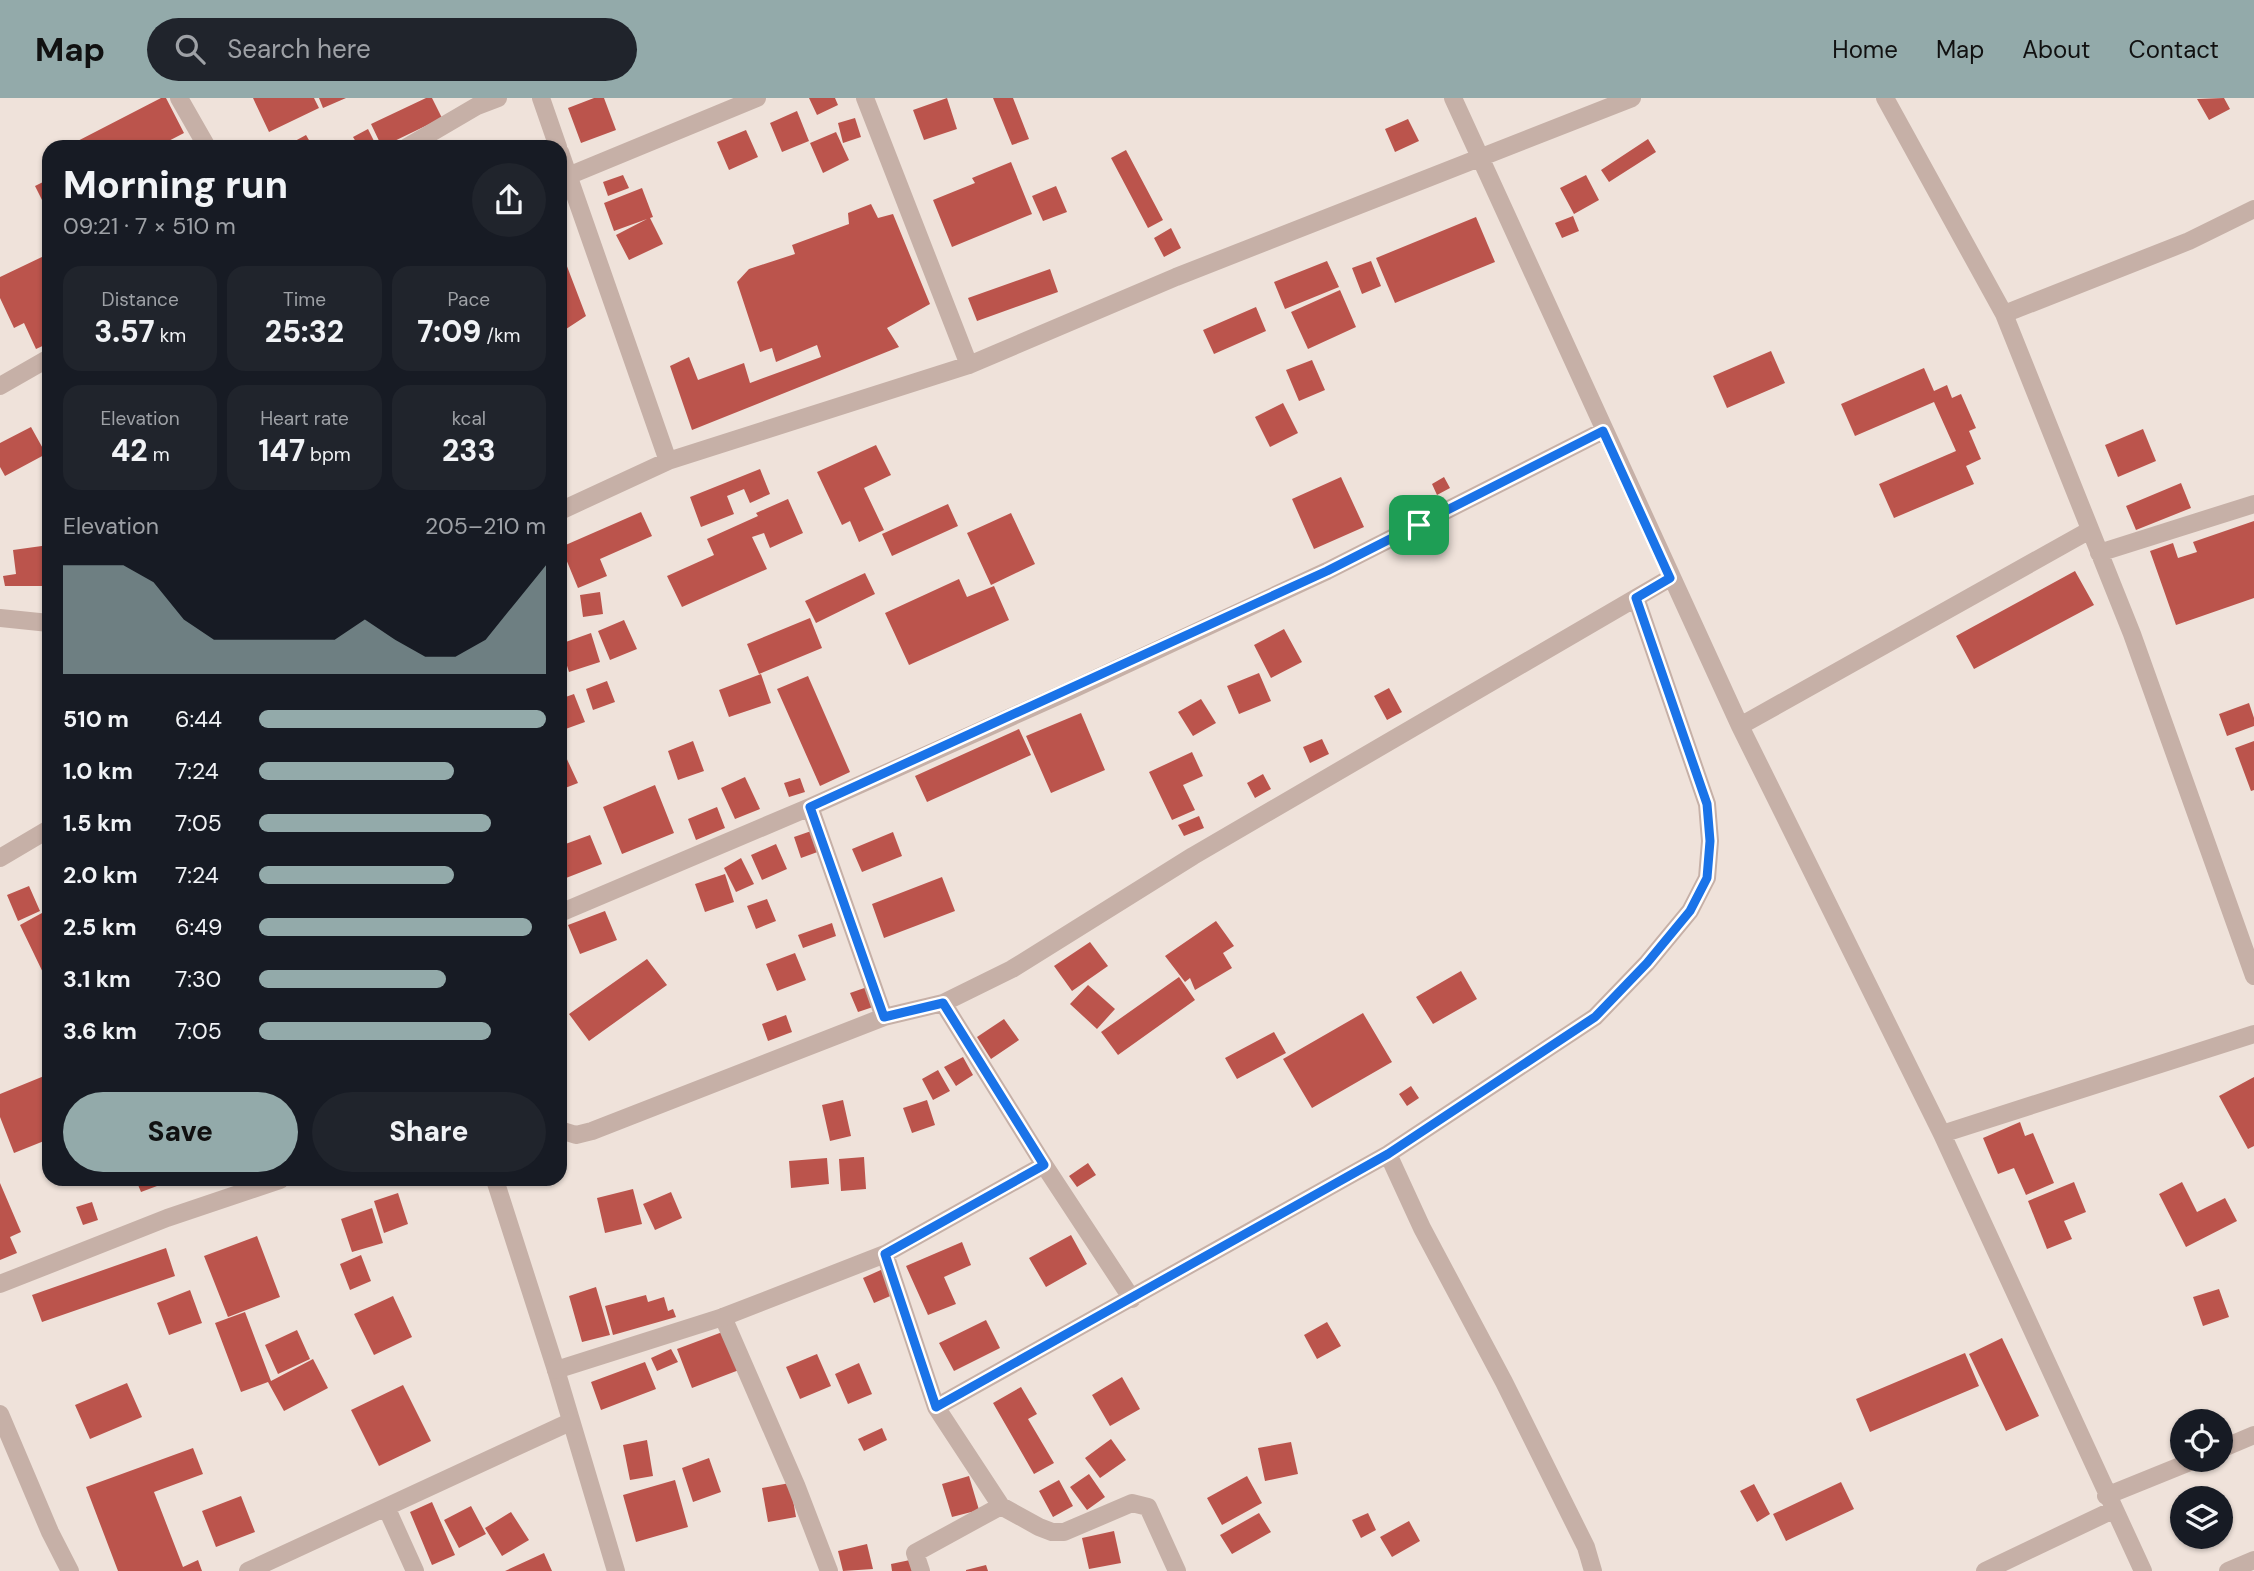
<!DOCTYPE html>
<html lang="en">
<head>
<meta charset="utf-8">
<style>
  body { margin:0; font-family:"DM Sans",sans-serif; background:#20242c; color:#f1f3f6; height:100vh; display:flex; flex-direction:column; font-size:26px; white-space:nowrap }
  * { box-sizing:border-box; margin:0 }
  p { font-size:23px; color:#9ea1a6 }
  .icon { flex:none; width:38px; height:38px; fill:none; stroke:currentColor; stroke-width:2; stroke-linecap:round; stroke-linejoin:round }
  .map { position:relative; flex:1; overflow:hidden }
  .drawer { position:absolute; left:42px; top:42px; width:525px; height:1046px; display:flex; flex-direction:column; background:#171b24; border-radius:21px; box-shadow:0 2px 5px #0004 }
  .drawer>* { flex:none }
  .fabs { position:absolute; left:2170px; top:1311px; display:grid; gap:14px }
  .fabs a { display:grid; place-items:center; width:63px; height:63px; border-radius:50%; background:#171b24; box-shadow:0 2px 5px #0004; font-size:35px }
  .pin { position:absolute; display:grid; place-items:center; width:60px; height:60px; color:#fff; margin:-30px; border-radius:14px; box-shadow:0 4px 10px #0006 }
  .round { display:grid; place-items:center; flex:none; width:74px; height:74px; border-radius:37px; background:#20242c }
  .overview { display:flex; align-items:center; justify-content:space-between; height:119px; padding:0 21px }
  h1 { font-size:38px; font-weight:800; line-height:52px }
  .metrics { display:grid; grid-template-columns:repeat(3,1fr); gap:10px; height:119px; padding:7px 21px }
  .metrics div { display:grid; align-content:center; border-radius:18px; background:#20242c; text-align:center }
  .metrics b { font-size:30px; font-weight:800 }
  .metrics small { font-size:19px; font-weight:400 }
  .metrics p { font-size:19px }
  .chart { height:196px; padding:14px 21px }
  .chart p { display:flex; justify-content:space-between }
  .chart svg { width:100%; height:126px; margin-top:7px; fill:#93aaaa; opacity:.7 }
  .button { display:flex; gap:14px; margin-top:auto; padding:14px 21px }
  .button a { flex:1; height:80px; border-radius:42px; background:#93aaaa; color:#111; font-size:28px; font-weight:800; line-height:80px; text-align:center }
  .button a+a { background:#20242c; color:#f1f3f6 }
  ul { padding:0 21px; list-style:none; font-size:23px }
  li { display:grid; grid-template-columns:112px 84px 1fr; align-items:center; height:52px }
  li i { height:18px; border-radius:9px; background:#93aaaa }
  header { display:flex; align-items:center; gap:42px; box-sizing:border-box; height:98px; padding:0 35px; background:#93aaaa; color:#111 }
  header strong { font-size:33px }
  nav { display:flex; gap:38px; margin-inline-start:auto; font-size:24px }
  .search { width:490px; height:63px; background:#20242c; display:flex; align-items:center; gap:18px; box-sizing:border-box; padding:0 24px; border-radius:38px; color:#9ea1a6; font-size:26px }
  .map>svg:first-child { display:block }
  .building { fill:#bb544c }
  .lines { fill:none; stroke-linecap:round; stroke-linejoin:round }
  .lane { stroke:#c6b0a7; stroke-width:18 }
  .street { stroke:#c6b0a7; stroke-width:18 }
  .route-casing { stroke:#fff; stroke-width:14 }
  .route { stroke:#1a73e8; stroke-width:9 }
</style>
</head>
<body>
<header>
<strong>Map</strong>
<div class="search"><svg class="icon" aria-label="search" viewBox="0 0 24 24"><circle cx="10" cy="10" r="6"/><path d="M15 15l6 6"/></svg>Search here</div>
<nav><a>Home</a><a>Map</a><a>About</a><a>Contact</a></nav>
</header>
<div class="map">
<svg width="2254" height="1473" viewBox="0 0 2254 1473">
  <rect width="100%" height="100%" fill="#efe2da"/>
  <path class="building" d="M 161,0 L 166,0 L 184,35 L 157,49 L 66,49 Z
    M 253,0 L 314,0 L 319,10 L 269,34 Z
    M 319,0 L 346,0 L 323,10 Z
    M 426,0 L 432,0 L 442,20 L 382,49 L 371,26 Z
    M 594,0 L 604,0 L 616,32 L 581,45 L 568,10 Z
    M 809,0 L 835,0 L 838,7 L 817,17 Z
    M 947,0 L 957,31 L 924,42 L 913,12 Z
    M 993,0 L 1013,0 L 1029,41 L 1012,47 Z
    M 2224,0 L 2230,11 L 2209,22 L 2197,1 Z
    M 797,13 L 809,43 L 782,54 L 770,25 Z
    M 855,20 L 861,39 L 843,45 L 838,25 Z
    M 1408,21 L 1419,43 L 1395,54 L 1385,31 Z
    M 368,31 L 377,49 L 359,49 L 353,39 Z
    M 746,32 L 758,59 L 729,72 L 717,44 Z
    M 836,34 L 849,62 L 823,75 L 810,45 Z
    M 306,37 L 313,49 L 284,49 Z
    M 1648,41 L 1656,54 L 1609,84 L 1601,72 Z
    M 1126,52 L 1163,122 L 1148,130 L 1111,60 Z
    M 1011,64 L 1032,116 L 952,149 L 933,102 L 975,85 L 972,80 Z
    M 623,77 L 629,90 L 608,98 L 603,84 Z
    M 1586,77 L 1599,102 L 1574,116 L 1560,90 Z
    M 49,81 L 49,116 L 35,88 Z
    M 1056,88 L 1067,114 L 1043,123 L 1032,98 Z
    M 642,90 L 653,119 L 650,120 L 663,146 L 629,162 L 616,137 L 647,121 L 614,133 L 604,105 Z
    M 871,106 L 878,120 L 893,116 L 930,206 L 887,230 L 899,249 L 692,332 L 670,268 L 689,259 L 698,282 L 744,265 L 750,285 L 821,259 L 817,247 L 776,264 L 772,250 L 760,254 L 737,184 L 749,171 L 795,156 L 792,147 L 849,126 L 848,115 Z
    M 1573,118 L 1579,133 L 1562,140 L 1555,125 Z
    M 1476,119 L 1495,164 L 1395,205 L 1376,160 Z
    M 1171,130 L 1181,150 L 1164,159 L 1154,140 Z
    M 560,150 L 586,218 L 560,235 Z
    M 44,158 L 49,169 L 49,245 L 36,251 L 24,225 L 14,230 L 0,200 L 0,179 Z
    M 1327,163 L 1339,189 L 1285,211 L 1274,184 Z
    M 1371,163 L 1381,188 L 1362,196 L 1352,170 Z
    M 1050,171 L 1058,194 L 977,223 L 968,200 Z
    M 1340,192 L 1356,229 L 1308,251 L 1291,214 Z
    M 1256,209 L 1266,233 L 1214,256 L 1203,232 Z
    M 1771,253 L 1785,285 L 1727,310 L 1713,278 Z
    M 1312,262 L 1325,292 L 1299,303 L 1286,272 Z
    M 1924,270 L 1934,293 L 1947,287 L 1952,300 L 1961,296 L 1976,330 L 1969,333 L 1981,361 L 1966,368 L 1974,386 L 1894,420 L 1879,386 L 1956,353 L 1934,304 L 1855,338 L 1841,306 Z
    M 1283,305 L 1298,335 L 1270,349 L 1255,319 Z
    M 31,329 L 46,356 L 5,378 L 0,369 L 0,345 Z
    M 2143,331 L 2156,363 L 2118,379 L 2105,347 Z
    M 876,347 L 891,377 L 864,390 L 884,432 L 859,444 L 850,423 L 842,427 L 817,374 Z
    M 760,371 L 770,396 L 750,405 L 744,391 L 727,398 L 734,416 L 701,429 L 690,399 Z
    M 1341,379 L 1364,429 L 1314,451 L 1292,401 Z
    M 1444,379 L 1450,390 L 1437,397 L 1432,386 Z
    M 2181,385 L 2191,410 L 2136,432 L 2126,408 Z
    M 788,401 L 803,435 L 770,450 L 764,435 L 752,439 L 767,471 L 682,509 L 667,478 L 714,457 L 707,441 L 758,418 L 756,415 Z
    M 948,406 L 958,428 L 892,458 L 882,436 Z
    M 641,414 L 652,438 L 600,461 L 607,478 L 578,490 L 561,449 Z
    M 1011,415 L 1035,466 L 991,487 L 967,435 Z
    M 2254,423 L 2254,500 L 2176,527 L 2150,453 L 2173,445 L 2178,460 L 2197,454 L 2193,444 Z
    M 49,447 L 49,493 L 46,494 L 45,488 L 5,488 L 3,478 L 16,476 L 13,452 Z
    M 2075,473 L 2094,507 L 1974,571 L 1956,538 Z
    M 865,475 L 875,496 L 816,525 L 805,503 Z
    M 959,481 L 967,499 L 994,488 L 1009,522 L 909,567 L 885,515 Z
    M 600,494 L 603,516 L 583,519 L 580,497 Z
    M 810,520 L 822,550 L 759,576 L 747,546 Z
    M 624,522 L 637,551 L 610,562 L 598,533 Z
    M 1284,531 L 1302,564 L 1271,580 L 1254,547 Z
    M 591,535 L 600,564 L 569,574 L 560,546 Z
    M 1259,575 L 1271,603 L 1239,616 L 1227,588 Z
    M 761,576 L 771,605 L 729,619 L 719,592 Z
    M 808,578 L 850,674 L 820,688 L 777,591 Z
    M 607,583 L 615,604 L 593,612 L 586,591 Z
    M 1389,590 L 1402,614 L 1387,622 L 1374,598 Z
    M 574,596 L 585,624 L 560,633 L 560,601 Z
    M 1201,601 L 1216,625 L 1193,638 L 1178,614 Z
    M 2249,605 L 2254,620 L 2254,628 L 2227,638 L 2219,616 Z
    M 1081,615 L 1105,672 L 1051,695 L 1026,638 Z
    M 1019,631 L 1031,657 L 927,704 L 915,678 Z
    M 1322,641 L 1329,656 L 1310,665 L 1303,649 Z
    M 693,643 L 704,673 L 678,682 L 668,653 Z
    M 2254,643 L 2254,692 L 2251,693 L 2235,650 Z
    M 1192,654 L 1203,678 L 1183,687 L 1195,712 L 1172,722 L 1149,674 Z
    M 565,657 L 578,685 L 560,692 L 560,659 Z
    M 1263,676 L 1271,691 L 1255,700 L 1247,685 Z
    M 745,679 L 760,711 L 735,721 L 721,690 Z
    M 800,680 L 805,694 L 789,699 L 784,685 Z
    M 655,687 L 674,735 L 622,756 L 603,709 Z
    M 717,709 L 725,730 L 696,742 L 688,721 Z
    M 1199,718 L 1204,730 L 1184,738 L 1178,727 Z
    M 817,731 L 823,752 L 801,760 L 794,739 Z
    M 893,734 L 902,758 L 862,774 L 852,751 Z
    M 590,737 L 602,766 L 566,780 L 560,766 L 560,748 Z
    M 776,746 L 787,771 L 762,782 L 751,757 Z
    M 741,760 L 754,786 L 736,794 L 724,770 Z
    M 725,776 L 734,804 L 705,814 L 695,786 Z
    M 942,779 L 955,813 L 884,840 L 872,806 Z
    M 29,788 L 40,813 L 18,823 L 7,797 Z
    M 767,801 L 776,823 L 756,831 L 747,808 Z
    M 605,813 L 617,842 L 580,856 L 568,827 Z
    M 42,815 L 49,830 L 49,887 L 20,827 Z
    M 1216,823 L 1234,848 L 1223,855 L 1232,870 L 1195,892 L 1190,880 L 1185,884 L 1165,858 Z
    M 832,825 L 836,838 L 803,850 L 798,837 Z
    M 1090,844 L 1108,868 L 1072,893 L 1054,868 Z
    M 795,855 L 806,882 L 777,893 L 766,866 Z
    M 647,861 L 667,887 L 589,943 L 569,916 Z
    M 1461,873 L 1477,901 L 1433,926 L 1416,899 Z
    M 1179,879 L 1195,902 L 1118,957 L 1101,934 Z
    M 1088,887 L 1115,911 L 1097,931 L 1070,906 Z
    M 870,888 L 876,908 L 858,914 L 850,895 Z
    M 1363,915 L 1392,964 L 1312,1010 L 1283,961 Z
    M 786,917 L 792,934 L 768,943 L 762,926 Z
    M 1004,921 L 1019,942 L 991,961 L 977,939 Z
    M 1274,934 L 1286,955 L 1237,981 L 1225,960 Z
    M 963,959 L 973,977 L 956,988 L 944,969 Z
    M 938,972 L 950,993 L 933,1002 L 922,981 Z
    M 49,976 L 49,1041 L 14,1055 L 0,1019 L 0,996 Z
    M 2254,979 L 2254,1048 L 2248,1051 L 2219,998 Z
    M 1411,988 L 1419,1000 L 1407,1008 L 1399,996 Z
    M 843,1002 L 851,1038 L 830,1043 L 822,1007 Z
    M 927,1002 L 935,1027 L 912,1035 L 903,1010 Z
    M 2020,1024 L 2025,1038 L 2033,1035 L 2054,1085 L 2026,1097 L 2014,1070 L 1998,1076 L 1983,1040 Z
    M 864,1059 L 866,1091 L 841,1093 L 839,1061 Z
    M 827,1060 L 829,1086 L 791,1090 L 789,1063 Z
    M 1088,1065 L 1096,1077 L 1077,1089 L 1069,1078 Z
    M 136,1082 L 173,1082 L 141,1094 Z
    M 2074,1084 L 2086,1114 L 2064,1123 L 2072,1141 L 2047,1151 L 2028,1103 Z
    M 2182,1084 L 2197,1114 L 2225,1100 L 2237,1123 L 2186,1149 L 2159,1096 Z
    M 0,1085 L 21,1134 L 10,1139 L 17,1155 L 0,1162 Z
    M 633,1091 L 642,1126 L 605,1135 L 597,1100 Z
    M 671,1094 L 682,1120 L 655,1132 L 643,1106 Z
    M 398,1095 L 408,1126 L 384,1135 L 374,1103 Z
    M 92,1104 L 98,1122 L 83,1127 L 76,1109 Z
    M 372,1110 L 383,1145 L 352,1154 L 341,1121 Z
    M 1071,1137 L 1087,1166 L 1046,1189 L 1029,1160 Z
    M 257,1138 L 280,1199 L 228,1219 L 204,1158 Z
    M 962,1144 L 971,1167 L 944,1179 L 956,1206 L 928,1217 L 906,1168 Z
    M 166,1150 L 175,1178 L 42,1224 L 32,1197 Z
    M 361,1157 L 371,1183 L 350,1192 L 340,1166 Z
    M 883,1171 L 895,1196 L 874,1205 L 863,1180 Z
    M 596,1189 L 610,1237 L 582,1244 L 569,1198 Z
    M 2219,1191 L 2229,1219 L 2203,1228 L 2193,1199 Z
    M 190,1192 L 202,1225 L 169,1237 L 157,1205 Z
    M 646,1197 L 648,1204 L 664,1199 L 668,1213 L 673,1211 L 676,1219 L 613,1237 L 605,1208 Z
    M 393,1198 L 412,1239 L 374,1257 L 354,1216 Z
    M 245,1214 L 271,1283 L 313,1261 L 328,1290 L 284,1313 L 268,1284 L 241,1294 L 215,1225 Z
    M 986,1222 L 1000,1250 L 954,1273 L 939,1245 Z
    M 1327,1224 L 1341,1248 L 1317,1261 L 1304,1237 Z
    M 297,1232 L 310,1261 L 278,1276 L 265,1247 Z
    M 725,1233 L 739,1272 L 692,1290 L 677,1251 Z
    M 2002,1240 L 2039,1318 L 2006,1333 L 1969,1256 Z
    M 671,1251 L 678,1264 L 657,1273 L 651,1260 Z
    M 1965,1255 L 1979,1288 L 1870,1334 L 1856,1301 Z
    M 817,1256 L 831,1288 L 800,1301 L 786,1269 Z
    M 645,1264 L 656,1291 L 601,1312 L 591,1284 Z
    M 859,1265 L 872,1296 L 848,1306 L 835,1276 Z
    M 1122,1279 L 1140,1311 L 1110,1328 L 1092,1297 Z
    M 127,1285 L 142,1319 L 90,1341 L 75,1307 Z
    M 403,1287 L 431,1343 L 379,1368 L 351,1312 Z
    M 1021,1289 L 1037,1316 L 1028,1321 L 1054,1365 L 1034,1376 L 993,1305 Z
    M 882,1330 L 887,1342 L 864,1353 L 858,1341 Z
    M 1111,1341 L 1126,1362 L 1100,1380 L 1085,1360 Z
    M 647,1342 L 653,1378 L 630,1382 L 623,1347 Z
    M 1291,1344 L 1298,1376 L 1265,1383 L 1258,1350 Z
    M 193,1350 L 203,1376 L 154,1394 L 183,1469 L 198,1462 L 202,1473 L 118,1473 L 86,1389 Z
    M 709,1360 L 721,1394 L 693,1404 L 682,1370 Z
    M 1089,1376 L 1105,1399 L 1087,1412 L 1070,1389 Z
    M 969,1378 L 979,1412 L 952,1419 L 942,1386 Z
    M 1247,1378 L 1262,1405 L 1222,1427 L 1207,1400 Z
    M 675,1382 L 688,1429 L 636,1444 L 623,1397 Z
    M 1059,1382 L 1073,1408 L 1053,1419 L 1039,1393 Z
    M 1841,1384 L 1854,1411 L 1786,1443 L 1773,1416 Z
    M 790,1385 L 796,1419 L 768,1424 L 762,1390 Z
    M 1754,1386 L 1770,1416 L 1757,1424 L 1740,1393 Z
    M 241,1398 L 255,1434 L 216,1449 L 202,1413 Z
    M 432,1404 L 455,1457 L 432,1467 L 410,1414 Z
    M 471,1408 L 486,1436 L 459,1450 L 444,1422 Z
    M 511,1414 L 529,1442 L 502,1458 L 485,1430 Z
    M 1259,1415 L 1271,1434 L 1232,1456 L 1220,1437 Z
    M 1368,1415 L 1376,1432 L 1361,1440 L 1352,1422 Z
    M 1409,1423 L 1420,1443 L 1392,1459 L 1380,1439 Z
    M 1114,1433 L 1121,1465 L 1089,1471 L 1082,1440 Z
    M 867,1446 L 873,1471 L 843,1473 L 838,1453 Z
    M 544,1455 L 552,1473 L 505,1473 Z
    M 910,1462 L 913,1473 L 892,1473 L 891,1466 Z
    M 986,1467 L 988,1473 L 966,1473 L 966,1472 Z"/>
  <g class="lines">
    <path class="lane" d="M 495,1082 L 556,1272 L 616,1473
      M 723,1219 L 796,1387 L 829,1473"/>
    <path class="street" d="M 179,0 L 207,49
      M 541,0 L 558,49
      M 865,0 L 969,267
      M 1453,0 L 1740,628 L 1942,1036 L 2143,1473
      M 1885,0 L 2004,216 L 2132,536 L 2254,878
      M 407,49 L 477,8 L 498,0
      M 560,54 L 668,363
      M 568,78 L 757,0
      M 2004,216 L 2189,143 L 2254,111
      M 0,288 L 49,260
      M 560,413 L 668,363 L 969,267 L 1176,179 L 1632,0
      M 2099,455 L 2254,406
      M 0,520 L 49,525
      M 1740,628 L 2090,432
      M 810,709 L 884,919
      M 0,760 L 49,731
      M 560,815 L 810,709 L 1069,593 L 1327,473 L 1603,333
      M 943,905 L 1044,1067 L 1132,1201
      M 560,1032 L 576,1037 L 592,1033 L 884,919 L 943,905 L 1012,871 L 1193,758 L 1670,480
      M 1942,1036 L 2254,936
      M 1388,1056 L 1422,1130 L 1504,1284 L 1586,1449 L 1593,1473
      M 885,1156 L 936,1309 L 1001,1408 L 1039,1429 L 1052,1434 L 1064,1434 L 1132,1405 L 1148,1409 L 1177,1473
      M 0,1186 L 167,1120 L 280,1082
      M 556,1272 L 723,1219 L 885,1156 L 1044,1067
      M 936,1309 L 1388,1056 L 1595,919 L 1647,865 L 1690,813 L 1707,780 L 1710,743 L 1707,706 L 1636,500
      M 0,1316 L 50,1434 L 70,1473
      M 2221,1351 L 2254,1337
      M 2106,1398 L 2195,1362
      M 387,1411 L 415,1473
      M 248,1473 L 570,1324
      M 921,1473 L 915,1455 L 1001,1408
      M 1985,1473 L 2113,1412
      M 2228,1473 L 2254,1462"/>
  </g>
  <g class="lines">
    <defs>
      <path id="route" d="M 1603,333 L 1670,480 L 1636,500 L 1707,706 L 1710,743 L 1707,780 L 1690,813 L 1647,865 L 1595,919 L 1388,1056 L 936,1309 L 885,1156 L 1044,1067 L 943,905 L 884,919 L 810,709 L 1327,473 Z"/>
    </defs>
    <use href="#route" class="route-casing"/>
    <use href="#route" class="route"/>
  </g>
</svg>
<div class="fabs">
<a><svg class="icon" aria-label="locate" viewBox="0 0 24 24"><circle cx="12" cy="12" r="6"/><path d="M12 2v4M12 18v4M2 12h4M18 12h4"/></svg></a>
<a><svg class="icon" aria-label="layers" viewBox="0 0 24 24"><path d="M12 4l9 5-9 5-9-5zM3 14l9 5 9-5"/></svg></a>
</div>
<div class="pin" style="left:1419px;top:427px;background:#1e9e55"><svg class="icon" aria-label="arrive" viewBox="0 0 24 24"><path d="M6 21V4h12l-3 4 3 4H6"/></svg></div>
<section class="drawer">
<div class="overview"><div><h1>Morning run</h1><p>09:21 · 7 × 510 m</p></div><a class="round"><svg class="icon" aria-label="share" viewBox="0 0 24 24"><path d="M12 15V3M7 8l5-5 5 5M5 13v7h14v-7"/></svg></a></div>
<div class="metrics">
<div><p>Distance</p><b>3.57<small> km</small></b></div>
<div><p>Time</p><b>25:32</b></div>
<div><p>Pace</p><b>7:09<small> /km</small></b></div>
</div>
<div class="metrics">
<div><p>Elevation</p><b>42<small> m</small></b></div>
<div><p>Heart rate</p><b>147<small> bpm</small></b></div>
<div><p>kcal</p><b>233</b></div>
</div>
<div class="chart"><p><span>Elevation</span>205–210 m</p>
<svg viewBox="0 0 160 44" preserveAspectRatio="none"><path d="M0 44V6L10 6L20 6L30 12L40 25L50 32L60 32L70 32L80 32L90 32L100 25L110 32L120 38L130 38L140 32L150 19L160 6V44z"/></svg>
</div>
<ul>
<li><b>510 m</b>6:44<i style="width:100%"></i></li>
<li><b>1.0 km</b>7:24<i style="width:68%"></i></li>
<li><b>1.5 km</b>7:05<i style="width:81%"></i></li>
<li><b>2.0 km</b>7:24<i style="width:68%"></i></li>
<li><b>2.5 km</b>6:49<i style="width:95%"></i></li>
<li><b>3.1 km</b>7:30<i style="width:65%"></i></li>
<li><b>3.6 km</b>7:05<i style="width:81%"></i></li>
</ul>
<div class="button"><a>Save</a><a>Share</a></div>
</section>
</div>
</body>
</html>
